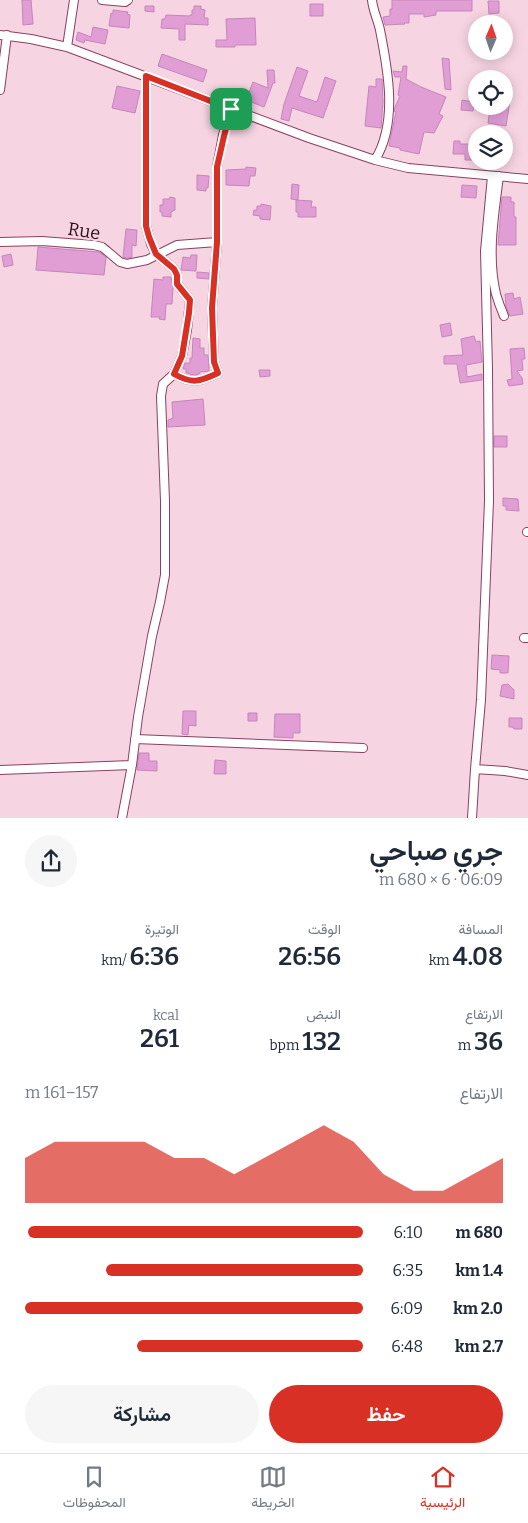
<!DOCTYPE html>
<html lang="ar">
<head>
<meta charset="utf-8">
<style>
  body { margin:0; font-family:Bitter,Vazirmatn,serif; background:#f6f6f7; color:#1f2937; direction:rtl; height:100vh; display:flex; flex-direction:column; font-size:19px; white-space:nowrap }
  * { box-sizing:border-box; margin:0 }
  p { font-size:16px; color:#747a83 }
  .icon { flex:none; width:28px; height:28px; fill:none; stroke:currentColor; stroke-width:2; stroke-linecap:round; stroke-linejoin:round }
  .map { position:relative; height:818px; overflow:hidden; direction:ltr }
  .details { display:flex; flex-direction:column; background:#fff; flex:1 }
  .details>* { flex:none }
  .needle { width:32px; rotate:2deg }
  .fabs { position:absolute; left:468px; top:15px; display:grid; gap:10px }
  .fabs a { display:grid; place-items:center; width:45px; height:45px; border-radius:50%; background:#fff; box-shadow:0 2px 12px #0003; font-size:25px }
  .pin { position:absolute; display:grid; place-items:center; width:42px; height:42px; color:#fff; margin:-21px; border-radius:10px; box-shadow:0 2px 8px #0006 }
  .round { display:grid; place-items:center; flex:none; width:52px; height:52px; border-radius:26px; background:#f6f6f7 }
  .head { display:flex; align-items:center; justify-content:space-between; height:85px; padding:0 25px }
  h1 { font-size:28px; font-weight:600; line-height:38px }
  .figures { display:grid; grid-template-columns:repeat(3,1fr); gap:8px; height:85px; padding:5px 25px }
  .figures div { display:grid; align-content:center }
  .figures b { font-size:25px; font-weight:600 }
  .figures small { font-size:14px; font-weight:400 }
  .figures p { font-size:14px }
  .chart { height:140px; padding:10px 25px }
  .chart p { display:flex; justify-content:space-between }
  .chart svg { width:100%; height:90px; margin-top:5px; fill:#d93025; opacity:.7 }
  .primary-button { display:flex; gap:10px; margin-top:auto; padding:10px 25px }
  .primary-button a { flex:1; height:58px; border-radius:30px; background:#d93025; color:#fff; font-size:20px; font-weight:600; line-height:58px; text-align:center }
  .primary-button a+a { background:#f6f6f7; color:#1f2937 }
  ul { padding:0 25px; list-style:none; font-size:16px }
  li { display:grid; grid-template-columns:80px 60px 1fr; align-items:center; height:38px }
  li i { height:12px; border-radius:6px; background:#d93025 }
  .tabs { display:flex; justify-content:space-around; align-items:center; height:70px; border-top:1px solid #e0e1e3; background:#fff; font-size:14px; color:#747a83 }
  .tabs a { display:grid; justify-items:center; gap:2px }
  .tabs .current { color:#d93025 }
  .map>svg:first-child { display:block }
  .building { fill:#e09ed5; stroke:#c585bb }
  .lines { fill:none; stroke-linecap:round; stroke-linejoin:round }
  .minor-casing { stroke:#894063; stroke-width:10 }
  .minor { stroke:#fff; stroke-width:8 }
  .route-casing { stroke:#fff; stroke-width:10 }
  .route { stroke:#d93025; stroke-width:6 }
  .labels { text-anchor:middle; stroke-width:4; stroke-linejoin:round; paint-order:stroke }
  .street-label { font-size:18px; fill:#2d0f1d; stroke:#f7d4e2 }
</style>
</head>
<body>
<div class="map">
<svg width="528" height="818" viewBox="0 0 528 818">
  <rect width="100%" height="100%" fill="#f7d4e2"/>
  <path class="building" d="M 22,0 L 31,0 L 33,24 L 23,25 Z
    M 392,0 L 472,0 L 472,11 L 436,11 L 436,15 L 424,17 L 424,14 L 409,14 L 409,23 L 404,23 L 405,24 L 385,25 L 383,17 L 390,16 L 390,9 L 392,9 Z
    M 488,1 L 499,1 L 499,13 L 489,14 Z
    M 310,4 L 323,4 L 323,16 L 310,16 Z
    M 145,6 L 154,6 L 154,12 L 145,11 Z
    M 194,6 L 201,6 L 201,9 L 205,10 L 204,18 L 208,18 L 208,25 L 185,24 L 185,40 L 179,40 L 179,29 L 161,28 L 162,19 L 165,19 L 166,15 L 190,16 L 190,15 L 192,15 L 192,10 L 194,10 Z
    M 113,10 L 128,12 L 127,14 L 130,15 L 129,28 L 109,26 L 111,13 L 113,14 Z
    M 255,18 L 256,45 L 235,45 L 235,47 L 216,47 L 216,40 L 227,40 L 226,19 Z
    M 93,27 L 108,30 L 105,44 L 85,40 L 84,43 L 76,40 L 78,32 L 91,37 Z
    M 162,54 L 207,70 L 203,82 L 158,66 Z
    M 442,58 L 449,59 L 451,90 L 445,89 Z
    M 403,66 L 407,66 L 406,79 L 421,87 L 446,97 L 439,114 L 443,116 L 434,133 L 424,132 L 419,154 L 400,150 L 400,148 L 389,146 L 396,112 L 394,111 L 395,107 L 400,96 L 398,95 L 401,77 L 395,77 L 393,71 L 402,72 Z
    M 297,67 L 308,71 L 299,96 L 317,102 L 325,77 L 336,81 L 323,118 L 292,108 L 289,121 L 281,119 L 284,104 Z
    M 267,70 L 274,70 L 275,83 L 273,83 L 264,107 L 246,100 L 253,82 L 268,88 Z
    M 376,79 L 382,79 L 383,102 L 381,128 L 365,126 L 369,86 L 376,87 Z
    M 117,86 L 140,91 L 135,113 L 112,108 Z
    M 504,86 L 512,88 L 506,126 L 488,123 L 490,108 L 494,109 L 494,106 L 504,106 Z
    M 462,100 L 474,102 L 473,111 L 461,110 Z
    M 454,141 L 460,141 L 460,144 L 476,144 L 476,160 L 465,160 L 465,154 L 453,154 Z
    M 246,167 L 256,168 L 255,176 L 250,176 L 249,186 L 226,185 L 226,170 L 246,169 Z
    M 197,175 L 209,176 L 208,188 L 206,188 L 206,191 L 197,190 Z
    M 292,184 L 299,185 L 298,200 L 291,199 Z
    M 462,185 L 477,186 L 476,198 L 461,197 Z
    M 170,197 L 175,198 L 175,210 L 171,212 L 171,217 L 162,216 L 162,212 L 160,212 L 160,205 L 163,205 L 163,199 L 169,199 Z
    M 502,197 L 511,197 L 511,202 L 514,202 L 514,217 L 516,217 L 516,245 L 498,245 Z
    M 296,200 L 312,201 L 311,207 L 316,207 L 316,217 L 298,217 L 298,212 L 296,212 Z
    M 261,204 L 271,206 L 270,220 L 260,219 L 260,216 L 253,215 L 254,210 L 257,210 L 257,206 L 261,206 Z
    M 126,229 L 137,230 L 136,246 L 132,245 L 132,257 L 127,258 L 123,257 Z
    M 38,247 L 99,252 L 106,257 L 104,275 L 36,270 Z
    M 11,254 L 13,265 L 4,267 L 2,256 Z
    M 191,255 L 197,255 L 196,271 L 181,270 L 183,257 L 190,258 Z
    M 197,272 L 209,273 L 209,279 L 197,278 Z
    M 163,277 L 171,277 L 173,287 L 172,304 L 166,304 L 165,320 L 159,319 L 160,317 L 151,317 L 154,279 L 163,280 Z
    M 513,293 L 514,299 L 520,297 L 523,314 L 510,316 L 506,306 L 505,294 Z
    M 450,323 L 452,335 L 442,337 L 440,325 Z
    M 474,336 L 476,342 L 480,341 L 482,362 L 466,365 L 467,377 L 482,374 L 482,380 L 460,383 L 457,364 L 444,364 L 444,356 L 463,355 L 461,339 Z
    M 193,338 L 200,339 L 200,348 L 204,348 L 204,355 L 208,355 L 209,366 L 209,371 L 200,372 L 199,374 L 195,375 L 189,374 L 189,373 L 186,373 L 186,369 L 183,369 L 185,363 L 190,363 L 190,358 L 192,358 Z
    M 524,348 L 525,359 L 522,359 L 523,370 L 517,371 L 522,378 L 523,384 L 509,386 L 507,380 L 512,379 L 510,349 Z
    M 259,370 L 270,370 L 270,376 L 260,377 Z
    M 203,399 L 205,425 L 168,427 L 168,420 L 173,418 L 172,402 Z
    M 494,436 L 507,436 L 507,447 L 494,447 Z
    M 503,498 L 518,499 L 519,511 L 506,510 L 506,506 L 503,506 Z
    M 492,655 L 509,656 L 508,673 L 500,673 L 500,670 L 491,669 Z
    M 508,684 L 514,690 L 514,699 L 500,696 L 502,685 Z
    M 183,711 L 196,711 L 196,726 L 189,725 L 188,735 L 182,734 Z
    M 248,713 L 257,713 L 257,721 L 248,721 Z
    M 275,714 L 300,714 L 300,733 L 293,733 L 293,738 L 274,737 Z
    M 509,718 L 522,718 L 522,729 L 514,729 L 513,727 L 509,727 Z
    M 139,753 L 149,753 L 149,761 L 157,761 L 157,771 L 137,770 Z
    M 215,760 L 226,761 L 226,774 L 214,774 Z"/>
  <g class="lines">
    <defs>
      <path id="minor" d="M 102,0 L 125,2 L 128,0
        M 372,0 C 373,11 378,20 380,30 C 388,70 398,123 375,160
        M 0,35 L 31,39 L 67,47 L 309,138 L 375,160 L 408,168 L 528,179
        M 67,47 L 74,0
        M 0,90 L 7,35
        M 499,176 C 494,215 487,256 496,294 C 498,301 501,309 504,316
        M 0,242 L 42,241 L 94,245 L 102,247 L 107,251 L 120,262 L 127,264 L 147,260 L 177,245 L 217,242
        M 174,374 C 192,384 199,382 218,373 L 214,362 L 212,308 L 217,242 L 217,167 L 223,135 L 231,109
        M 527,532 L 528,532
        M 524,638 L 528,638
        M 135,739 L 363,748
        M 475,769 L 505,771 L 528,775
        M 0,770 L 132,765
        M 122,818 L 132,765 L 138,717 L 152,636 L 160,602 L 165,575 L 165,501 L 161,396 L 163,384 L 174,374 L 182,356 L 187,330 L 190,300 L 177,284 L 177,275 L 174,269 L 156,254 L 151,244 L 146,226 L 146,76
        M 472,818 L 475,769 L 481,700 L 489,501 L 488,369 L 485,251 L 492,176"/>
    </defs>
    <use href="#minor" class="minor-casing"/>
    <use href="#minor" class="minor"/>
  </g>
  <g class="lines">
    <defs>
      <path id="route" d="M 146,76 L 231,109 L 224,136 L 217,167 L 217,242 L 212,308 L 214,362 L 218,373 C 199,382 192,384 174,374 L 182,356 L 189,313 L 190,300 L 177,284 L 177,275 L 174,269 L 156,254 L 149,237 L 146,226 Z"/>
    </defs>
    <use href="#route" class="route-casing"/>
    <use href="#route" class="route"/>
  </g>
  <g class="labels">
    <g class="street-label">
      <text transform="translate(84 231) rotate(9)" y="6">Rue</text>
    </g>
  </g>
</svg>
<div class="fabs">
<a><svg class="needle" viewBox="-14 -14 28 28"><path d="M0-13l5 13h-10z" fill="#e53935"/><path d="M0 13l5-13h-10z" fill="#747a83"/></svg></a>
<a><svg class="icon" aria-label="locate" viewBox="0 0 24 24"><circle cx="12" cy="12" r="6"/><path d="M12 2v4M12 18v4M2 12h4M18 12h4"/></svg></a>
<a><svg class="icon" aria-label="layers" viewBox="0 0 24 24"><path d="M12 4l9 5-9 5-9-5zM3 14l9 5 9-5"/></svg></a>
</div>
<div class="pin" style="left:231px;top:109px;background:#1e9e55"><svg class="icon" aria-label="arrive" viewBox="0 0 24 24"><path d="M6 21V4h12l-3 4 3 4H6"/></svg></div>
</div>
<section class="details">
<div class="head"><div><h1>جري صباحي</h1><p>06:09 · 6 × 680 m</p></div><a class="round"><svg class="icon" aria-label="share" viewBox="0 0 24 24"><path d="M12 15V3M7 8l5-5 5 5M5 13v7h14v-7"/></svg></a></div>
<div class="figures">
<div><p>المسافة</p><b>4.08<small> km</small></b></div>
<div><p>الوقت</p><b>26:56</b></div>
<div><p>الوتيرة</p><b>6:36<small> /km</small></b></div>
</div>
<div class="figures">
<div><p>الارتفاع</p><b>36<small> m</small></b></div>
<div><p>النبض</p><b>132<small> bpm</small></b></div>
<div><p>kcal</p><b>261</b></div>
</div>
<div class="chart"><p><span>الارتفاع</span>157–161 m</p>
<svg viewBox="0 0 160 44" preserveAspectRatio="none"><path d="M0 44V22L10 14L20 14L30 14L40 14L50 22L60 22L70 30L80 22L90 14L100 6L110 14L120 30L130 38L140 38L150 30L160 22V44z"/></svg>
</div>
<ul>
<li><b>680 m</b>6:10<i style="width:99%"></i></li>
<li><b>1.4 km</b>6:35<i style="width:76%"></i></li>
<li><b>2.0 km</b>6:09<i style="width:100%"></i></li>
<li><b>2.7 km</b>6:48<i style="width:67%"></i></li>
</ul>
<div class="primary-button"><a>حفظ</a><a>مشاركة</a></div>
</section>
<nav class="tabs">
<a class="current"><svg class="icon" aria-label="home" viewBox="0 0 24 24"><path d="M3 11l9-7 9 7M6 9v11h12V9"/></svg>الرئيسية</a>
<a><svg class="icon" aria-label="map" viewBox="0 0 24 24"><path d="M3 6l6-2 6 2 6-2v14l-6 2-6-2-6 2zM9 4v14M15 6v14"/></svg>الخريطة</a>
<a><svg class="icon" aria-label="saved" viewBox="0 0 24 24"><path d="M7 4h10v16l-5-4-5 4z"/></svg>المحفوظات</a>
</nav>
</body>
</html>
